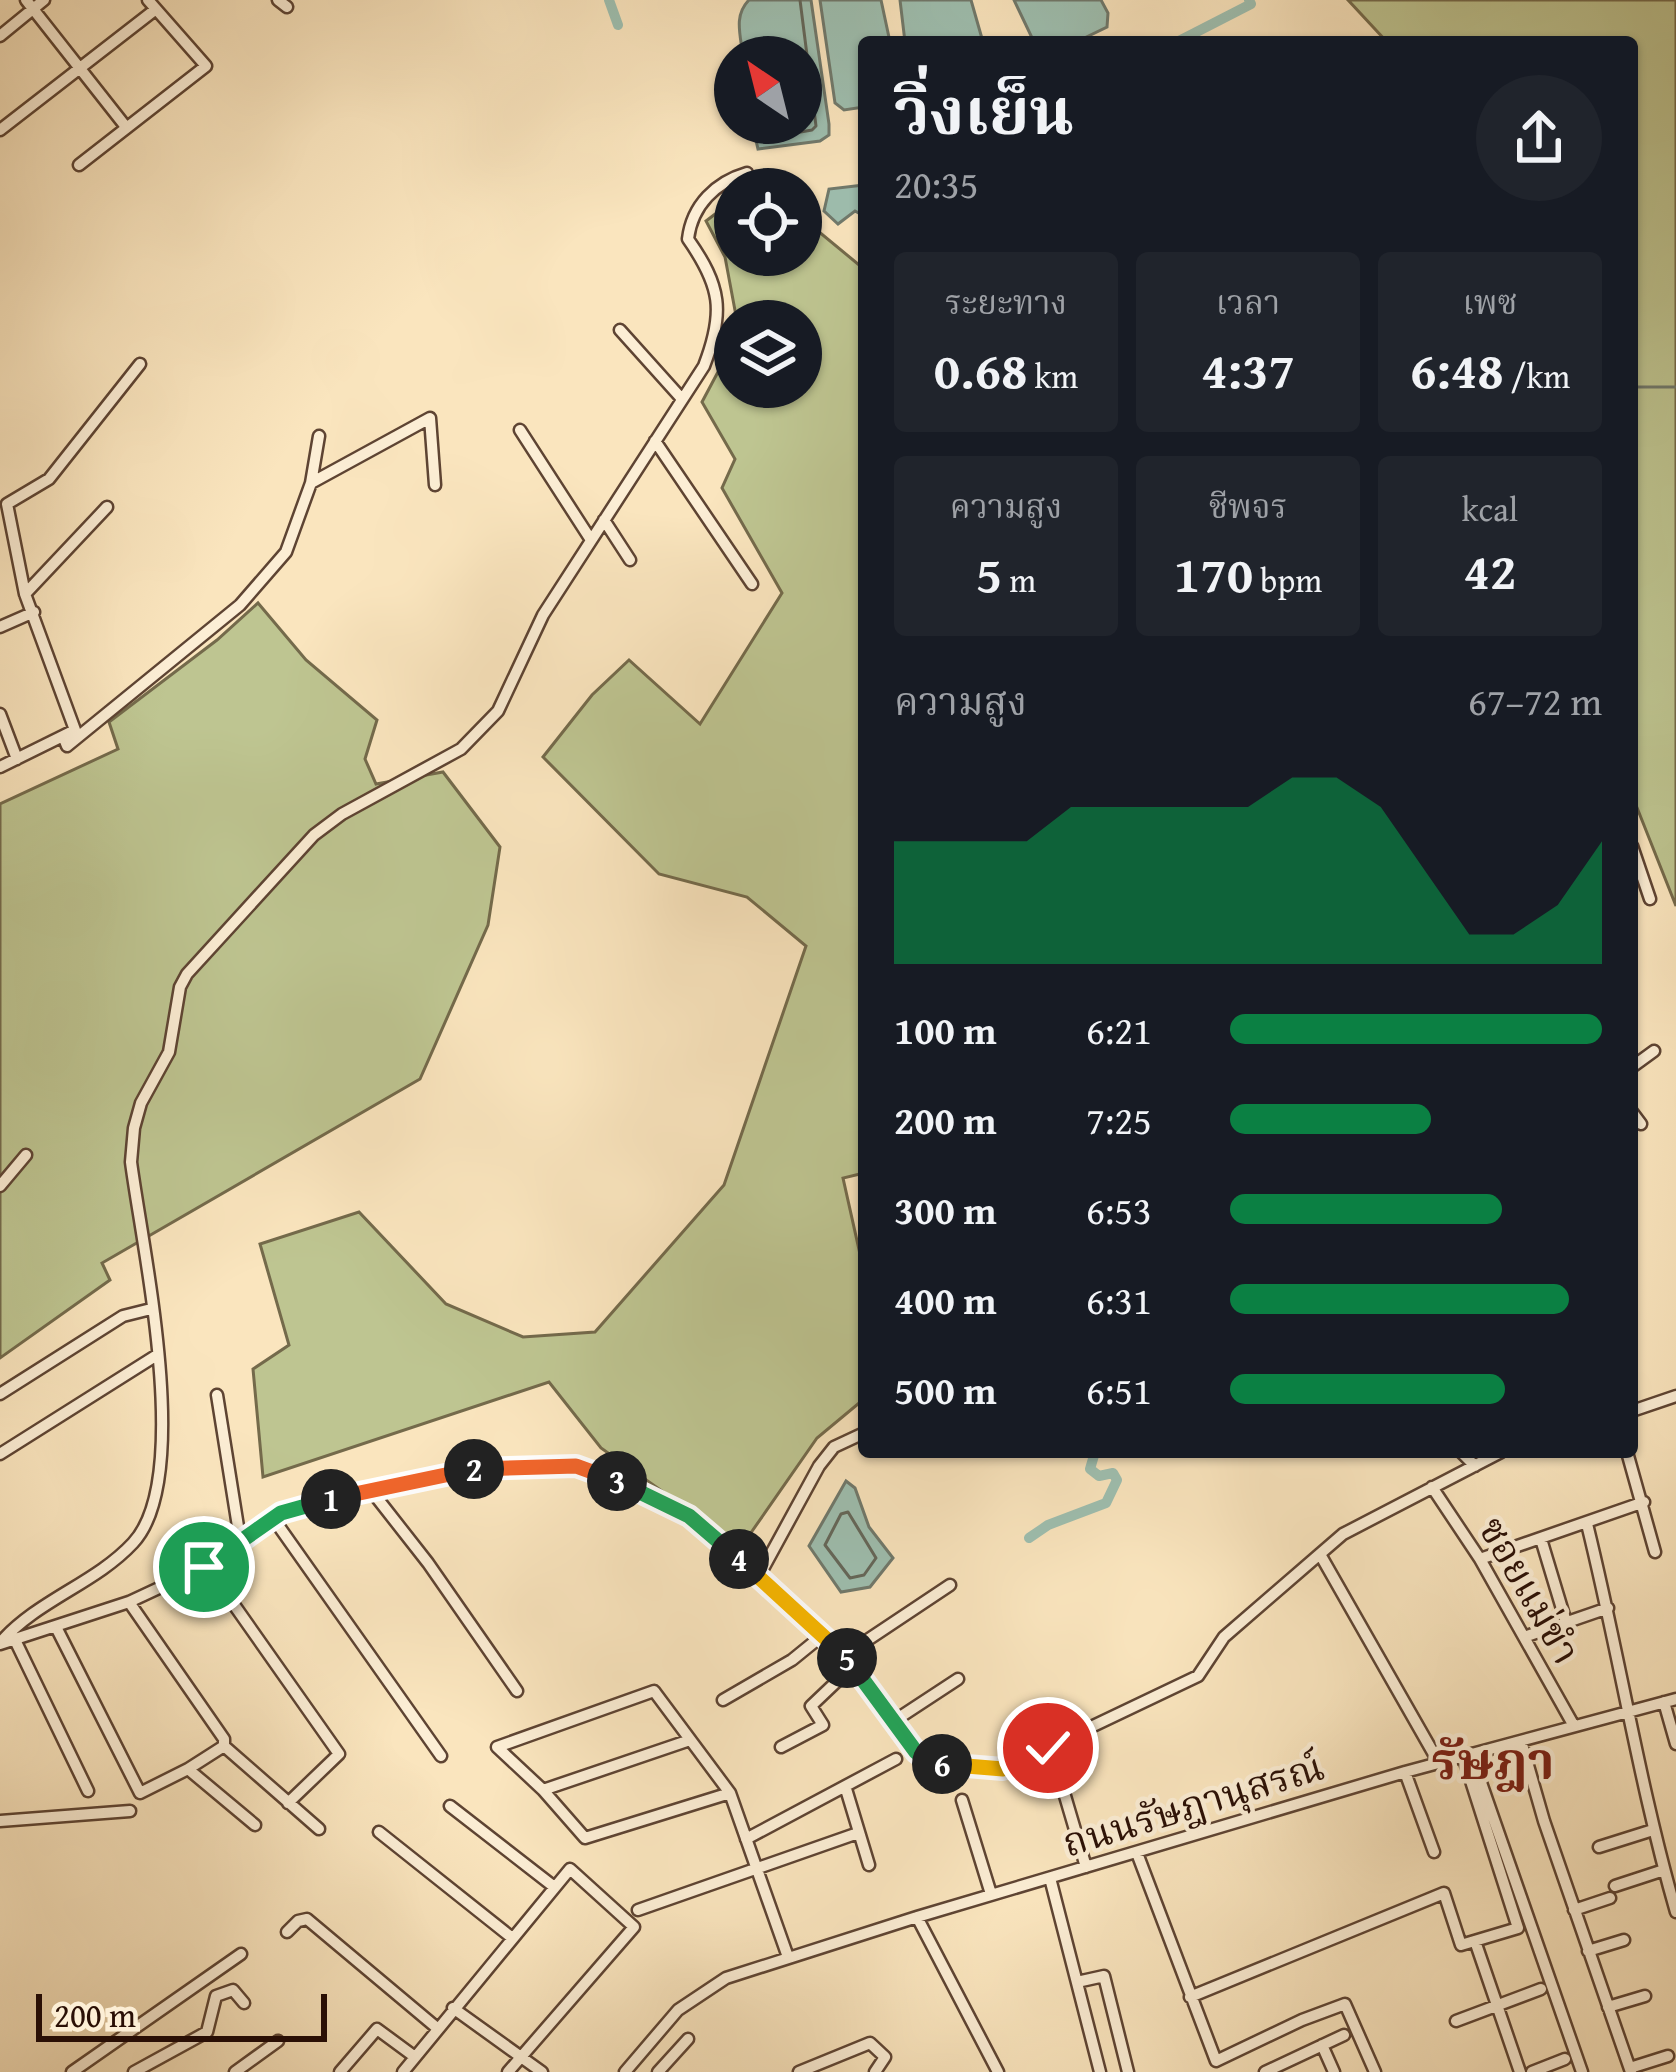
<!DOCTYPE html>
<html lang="th">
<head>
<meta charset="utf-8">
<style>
  body { margin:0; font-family:"Gentium Book Plus","Noto Serif Thai",serif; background:#20242c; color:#f1f3f6; height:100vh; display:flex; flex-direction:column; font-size:45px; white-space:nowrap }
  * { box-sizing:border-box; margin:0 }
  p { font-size:39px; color:#9ea1a6 }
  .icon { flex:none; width:66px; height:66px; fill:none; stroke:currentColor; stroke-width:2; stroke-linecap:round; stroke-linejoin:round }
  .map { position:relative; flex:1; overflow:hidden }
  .side { position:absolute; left:858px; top:36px; width:780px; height:1422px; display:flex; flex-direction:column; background:#171b24; border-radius:12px; box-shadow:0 3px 9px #0004 }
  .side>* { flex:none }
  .needle { width:78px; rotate:325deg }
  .tools { position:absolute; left:714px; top:36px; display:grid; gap:24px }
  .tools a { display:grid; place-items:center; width:108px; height:108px; border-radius:50%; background:#171b24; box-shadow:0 3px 9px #0004; font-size:60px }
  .scale { position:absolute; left:36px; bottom:30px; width:291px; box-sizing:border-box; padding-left:12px; border:6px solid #2a0f05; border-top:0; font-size:33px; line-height:42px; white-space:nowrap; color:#2a0f05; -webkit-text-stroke:9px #fceed5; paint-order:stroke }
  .pin { position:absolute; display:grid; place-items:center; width:102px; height:102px; color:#fff; margin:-51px; border:6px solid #fff; border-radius:50%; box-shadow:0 3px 12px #0007 }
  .km { position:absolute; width:60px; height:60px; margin:-30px; border-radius:50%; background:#222; color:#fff; font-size:33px; line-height:60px; text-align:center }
  .round { display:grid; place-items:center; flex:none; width:126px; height:126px; border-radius:63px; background:#20242c }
  .headline { display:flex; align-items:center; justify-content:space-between; height:204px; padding:0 36px }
  h1 { font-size:66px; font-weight:700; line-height:90px }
  .figures { display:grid; grid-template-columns:repeat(3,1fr); gap:18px; height:204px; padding:12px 36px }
  .figures div { display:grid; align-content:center; border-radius:12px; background:#20242c; text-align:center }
  .figures b { font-size:51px; font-weight:700 }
  .figures small { font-size:33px; font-weight:400 }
  .figures p { font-size:33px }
  .chart { height:336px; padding:24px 36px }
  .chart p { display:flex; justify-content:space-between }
  .chart svg { width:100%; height:216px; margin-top:12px; fill:#0b8043; opacity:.7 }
  ul { padding:0 36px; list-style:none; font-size:39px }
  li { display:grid; grid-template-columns:192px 144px 1fr; align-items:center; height:90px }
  li i { height:30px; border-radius:15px; background:#0b8043 }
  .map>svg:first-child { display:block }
  .green { fill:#bec591; stroke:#746a4b; stroke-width:3 }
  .water { fill:#9ebfb0; stroke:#70796c; stroke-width:3 }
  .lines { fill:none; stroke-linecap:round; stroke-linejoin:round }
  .shore { stroke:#64675a; stroke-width:3 }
  .stream { stroke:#70796c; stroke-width:3 }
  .canal { stroke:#9ebfb0; stroke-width:10 }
  .minor-casing { stroke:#5e4433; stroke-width:15 }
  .minor { stroke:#fceed5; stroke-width:10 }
  .split-1-casing { stroke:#fff; stroke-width:24 }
  .split-2-casing { stroke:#fff; stroke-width:24 }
  .split-3-casing { stroke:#fff; stroke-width:24 }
  .split-4-casing { stroke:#fff; stroke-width:24 }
  .split-5-casing { stroke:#fff; stroke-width:24 }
  .split-6-casing { stroke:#fff; stroke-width:24 }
  .split-7-casing { stroke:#fff; stroke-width:24 }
  .split-1 { stroke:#22a559; stroke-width:15 }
  .split-2 { stroke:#f0652b; stroke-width:15 }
  .split-3 { stroke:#f0652b; stroke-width:15 }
  .split-4 { stroke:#22a559; stroke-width:15 }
  .split-5 { stroke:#f5b400; stroke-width:15 }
  .split-6 { stroke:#22a559; stroke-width:15 }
  .split-7 { stroke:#f5b400; stroke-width:15 }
  .labels { text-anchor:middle; stroke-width:9; stroke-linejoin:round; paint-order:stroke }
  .street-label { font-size:39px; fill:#2a0f05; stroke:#fceed5 }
  .district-label { font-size:51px; font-weight:bold; fill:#7a1f14; stroke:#fceed5 }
</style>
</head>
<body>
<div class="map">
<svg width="1676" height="2072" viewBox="0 0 1676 2072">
  <rect width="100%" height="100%" fill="#fae5be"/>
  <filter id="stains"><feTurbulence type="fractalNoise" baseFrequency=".00167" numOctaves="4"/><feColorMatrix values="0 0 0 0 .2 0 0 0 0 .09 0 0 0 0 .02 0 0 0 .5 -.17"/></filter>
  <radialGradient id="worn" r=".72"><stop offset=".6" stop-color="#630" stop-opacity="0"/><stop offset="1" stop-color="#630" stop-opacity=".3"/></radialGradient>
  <path class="green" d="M 1348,0 L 1676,0 L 1676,906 L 1632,795 L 1632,42 L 1387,42 Z
    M 735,199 L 735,255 L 801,255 L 801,217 L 864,269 L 864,1173 L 843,1178 L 864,1272 L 864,1399 L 817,1438 L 741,1547 L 601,1448 L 549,1382 L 263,1477 L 253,1369 L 289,1345 L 260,1244 L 359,1212 L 446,1304 L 523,1337 L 595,1332 L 724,1185 L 806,946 L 747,897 L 659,874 L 543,757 L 592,695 L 629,660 L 700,724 L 782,593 L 722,488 L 735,459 L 702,402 L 735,340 L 735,387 L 801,387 L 801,321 L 737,321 L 725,257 L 706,221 Z
    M 258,603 L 306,660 L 377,720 L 365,759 L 376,784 L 443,772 L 500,847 L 488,925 L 420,1079 L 102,1263 L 110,1280 L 0,1358 L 0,804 L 118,749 L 109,722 L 217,640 Z"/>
  <path class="water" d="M 749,0 L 811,0 L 829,124 L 829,135 L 820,141 L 758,149 L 752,123 L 801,123 L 801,57 L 743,57 C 741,36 733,16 749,0 Z
    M 820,0 L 881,0 L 890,42 L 864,42 L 864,107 L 844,110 L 835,103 Z
    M 900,0 L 971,0 L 983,42 L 905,42 Z
    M 1014,0 L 1101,0 L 1108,13 L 1107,27 L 1076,42 L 1034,42 Z
    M 864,185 L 864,216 L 855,211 L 838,224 L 824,211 L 829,189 Z
    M 846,1481 L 855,1488 L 869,1527 L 893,1558 L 870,1587 L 841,1592 L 809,1546 Z"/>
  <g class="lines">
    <path class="shore" d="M 765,123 L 766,134 L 772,137 L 812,130 L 816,126 L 800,0
      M 848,1512 L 876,1558 L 864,1575 L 850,1578 L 825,1545 L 841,1514 Z"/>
    <path class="stream" d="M 1632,387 L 1676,387"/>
    <path class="canal" d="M 609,0 L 618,25
      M 1177,42 L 1251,4 L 1249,0
      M 1029,1538 L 1048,1525 L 1106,1503 L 1117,1480 L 1113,1473 L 1099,1476 L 1090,1469 L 1095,1452"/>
    <defs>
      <path id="minor" d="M 26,0 L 126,127
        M 278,0 L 287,7
        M 0,36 L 44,0
        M 0,130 L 156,9
        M 79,165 L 206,66 L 148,0
        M 620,330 L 682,399
        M 520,430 L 591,540
        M 655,441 L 752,584
        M 311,483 L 430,418 L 435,485
        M 604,520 L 630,560
        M 25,594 L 107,507
        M 0,627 L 34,612
        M 0,714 L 17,759
        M 63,736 L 67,746 L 240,605 L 286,552 L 311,483 L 319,436
        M 0,767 L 75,730 L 25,594 L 7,504 L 49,479 L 140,364
        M 1632,846 L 1650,899
        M 1632,1067 L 1654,1051
        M 1632,1112 L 1641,1124
        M 0,1186 L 26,1155
        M 0,1394 L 123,1316 L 151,1309
        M 217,1395 L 240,1539
        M 1632,1411 L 1676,1396
        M 1461,1452 L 1475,1466
        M 1627,1452 L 1655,1552
        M 0,1454 L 157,1355
        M 1432,1487 L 1480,1559 L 1574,1726
        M 370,1489 L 428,1563 L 517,1691
        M 273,1518 L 441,1756
        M 1587,1524 C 1619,1653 1639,1784 1676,1912
        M 1541,1539 L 1566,1622
        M 1321,1556 L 1439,1763
        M 1480,1559 L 1644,1502
        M 206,1565 L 339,1754 L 288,1803
        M 759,1576 L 819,1466 L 834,1447 L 864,1433
        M 129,1602 L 224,1739 L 224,1746 L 319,1829
        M 56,1627 L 140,1793 L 188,1769 L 224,1746
        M 1524,1637 L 1608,1608
        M 15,1640 L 88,1791
        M 0,1643 C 37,1600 95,1584 133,1543 C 194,1478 142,1247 131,1162 L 134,1128 L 141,1103 L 169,1052 L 180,987 L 187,974 L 314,835 L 342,814 L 461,749 L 498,711 L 543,615 L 704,366 C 725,312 721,286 688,239 C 692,205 716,182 747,173
        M 0,1644 L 129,1602 L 204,1567 L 281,1513 L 458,1470 L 537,1465 L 590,1468 L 689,1516 L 824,1634 L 845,1655 L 916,1752 L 931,1763 L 1003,1769 L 1198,1676 L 1224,1637 L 1343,1534 L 1501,1452
        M 845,1655 L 950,1585
        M 723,1700 L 792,1660 L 824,1634
        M 1664,1702 L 1676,1744
        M 894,1721 L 958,1679
        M 1521,1741 L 1544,1821 L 1631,2072
        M 781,1747 L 823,1725 L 811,1706 L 853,1666
        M 1471,1754 L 1582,2072
        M 1055,1762 L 1086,1867
        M 188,1769 L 255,1825
        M 1405,1772 L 1434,1852
        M 846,1789 L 869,1865
        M 543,1790 L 690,1740
        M 730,1793 L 585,1838 L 543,1790 L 497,1747 L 654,1691 L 730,1793 L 788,1957
        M 962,1800 L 991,1894
        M 450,1806 L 553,1886
        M 0,1821 L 130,1811
        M 379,1832 L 511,1937
        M 746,1839 L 896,1759
        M 1599,1847 L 1653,1830
        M 1137,1853 L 1216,2061 L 1302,2020 L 1345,2004 L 1375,2072
        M 1050,1878 L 1100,2072
        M 1615,1886 L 1664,1870
        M 638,1910 L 858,1833
        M 1574,1910 L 1610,1898
        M 917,1917 L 998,2072
        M 287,1932 L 298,1921 L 307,1919 L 437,2028
        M 1475,1941 L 1520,2072
        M 1588,1951 L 1624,1940
        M 1077,1982 L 1104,1976 L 1128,2072
        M 1190,1997 L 1444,1893 L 1461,1945 L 1518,1928 L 1463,1756
        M 1608,2007 L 1645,1996
        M 453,2008 L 542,2072
        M 1456,2021 L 1541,1989
        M 1322,2045 L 1334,2072
        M 1630,2068 L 1668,2056
        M 72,2072 L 241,1954
        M 134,2072 L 207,2032 L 216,1996 L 233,1990 L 244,2003
        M 235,2072 L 278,2041
        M 340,2072 L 377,2029 L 415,2057
        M 403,2072 L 570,1869 L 634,1927 L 508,2072
        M 625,2072 L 678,2010 L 726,1978 L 917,1917 L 1405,1772 L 1676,1699
        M 658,2072 L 688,2039
        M 799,2072 L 870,2043 L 885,2057 L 875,2072
        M 1265,2072 L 1344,2035
        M 1532,2072 L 1565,2059"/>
    </defs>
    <use href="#minor" class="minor-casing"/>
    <use href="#minor" class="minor"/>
  </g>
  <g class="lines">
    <defs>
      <path id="split-1" d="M 204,1567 L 281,1513 L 331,1499"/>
      <path id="split-2" d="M 331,1499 L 474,1469"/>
      <path id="split-3" d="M 474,1469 L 576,1466 L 617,1481"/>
      <path id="split-4" d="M 617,1481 L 689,1516 L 739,1559"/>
      <path id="split-5" d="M 739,1559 L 847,1658"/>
      <path id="split-6" d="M 847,1658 L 916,1752 L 931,1763 L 942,1764"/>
      <path id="split-7" d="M 942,1764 L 1003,1769 L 1048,1748"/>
    </defs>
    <use href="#split-1" class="split-1-casing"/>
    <use href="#split-2" class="split-2-casing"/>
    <use href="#split-3" class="split-3-casing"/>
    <use href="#split-4" class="split-4-casing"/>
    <use href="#split-5" class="split-5-casing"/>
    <use href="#split-6" class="split-6-casing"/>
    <use href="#split-7" class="split-7-casing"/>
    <use href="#split-1" class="split-1"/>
    <use href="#split-2" class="split-2"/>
    <use href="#split-3" class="split-3"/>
    <use href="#split-4" class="split-4"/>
    <use href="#split-5" class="split-5"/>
    <use href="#split-6" class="split-6"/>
    <use href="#split-7" class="split-7"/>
  </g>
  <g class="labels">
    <g class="street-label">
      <text transform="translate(1530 1590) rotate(60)" y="14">ซอยแม่ขำ</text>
      <text transform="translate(1193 1804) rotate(-17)" y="14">ถนนรัษฎานุสรณ์</text>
    </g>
    <g class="district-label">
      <text x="1493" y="1779">รัษฎา</text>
    </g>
  </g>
  <rect width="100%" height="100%" filter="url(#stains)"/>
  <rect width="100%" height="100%" fill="url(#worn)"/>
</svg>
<div class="tools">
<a><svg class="needle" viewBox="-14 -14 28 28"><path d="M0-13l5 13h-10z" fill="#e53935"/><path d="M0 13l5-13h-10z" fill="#9ea1a6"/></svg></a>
<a><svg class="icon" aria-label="locate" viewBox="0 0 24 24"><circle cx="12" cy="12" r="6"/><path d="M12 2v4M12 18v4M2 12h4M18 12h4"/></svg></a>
<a><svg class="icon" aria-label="layers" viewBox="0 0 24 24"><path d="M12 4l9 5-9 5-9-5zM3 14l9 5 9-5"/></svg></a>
</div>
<div class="scale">200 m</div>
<div class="pin" style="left:204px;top:1567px;background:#1e9e55"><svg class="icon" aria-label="arrive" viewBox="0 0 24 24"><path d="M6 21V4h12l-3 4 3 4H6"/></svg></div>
<div class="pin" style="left:1048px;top:1748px;background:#d93025"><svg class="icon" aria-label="check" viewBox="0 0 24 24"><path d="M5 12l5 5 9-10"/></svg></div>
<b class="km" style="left:331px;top:1499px">1</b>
<b class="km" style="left:474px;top:1469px">2</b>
<b class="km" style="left:617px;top:1481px">3</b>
<b class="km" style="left:739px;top:1559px">4</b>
<b class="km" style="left:847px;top:1658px">5</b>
<b class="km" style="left:942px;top:1764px">6</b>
<section class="side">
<div class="headline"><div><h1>วิ่งเย็น</h1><p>20:35</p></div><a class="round"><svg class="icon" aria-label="share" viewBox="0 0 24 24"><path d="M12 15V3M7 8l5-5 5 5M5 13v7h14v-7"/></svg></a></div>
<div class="figures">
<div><p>ระยะทาง</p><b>0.68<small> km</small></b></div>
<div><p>เวลา</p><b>4:37</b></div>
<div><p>เพซ</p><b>6:48<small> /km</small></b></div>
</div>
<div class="figures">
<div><p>ความสูง</p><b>5<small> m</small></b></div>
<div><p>ชีพจร</p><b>170<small> bpm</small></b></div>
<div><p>kcal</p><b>42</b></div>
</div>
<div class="chart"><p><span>ความสูง</span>67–72 m</p>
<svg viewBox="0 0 160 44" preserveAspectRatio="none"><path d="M0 44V19L10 19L20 19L30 19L40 12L50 12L60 12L70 12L80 12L90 6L100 6L110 12L120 25L130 38L140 38L150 32L160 19V44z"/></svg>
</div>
<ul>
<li><b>100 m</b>6:21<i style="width:100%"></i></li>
<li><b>200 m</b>7:25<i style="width:54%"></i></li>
<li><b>300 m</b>6:53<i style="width:73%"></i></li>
<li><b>400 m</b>6:31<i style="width:91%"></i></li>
<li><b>500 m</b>6:51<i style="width:74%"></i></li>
</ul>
</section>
</div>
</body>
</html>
